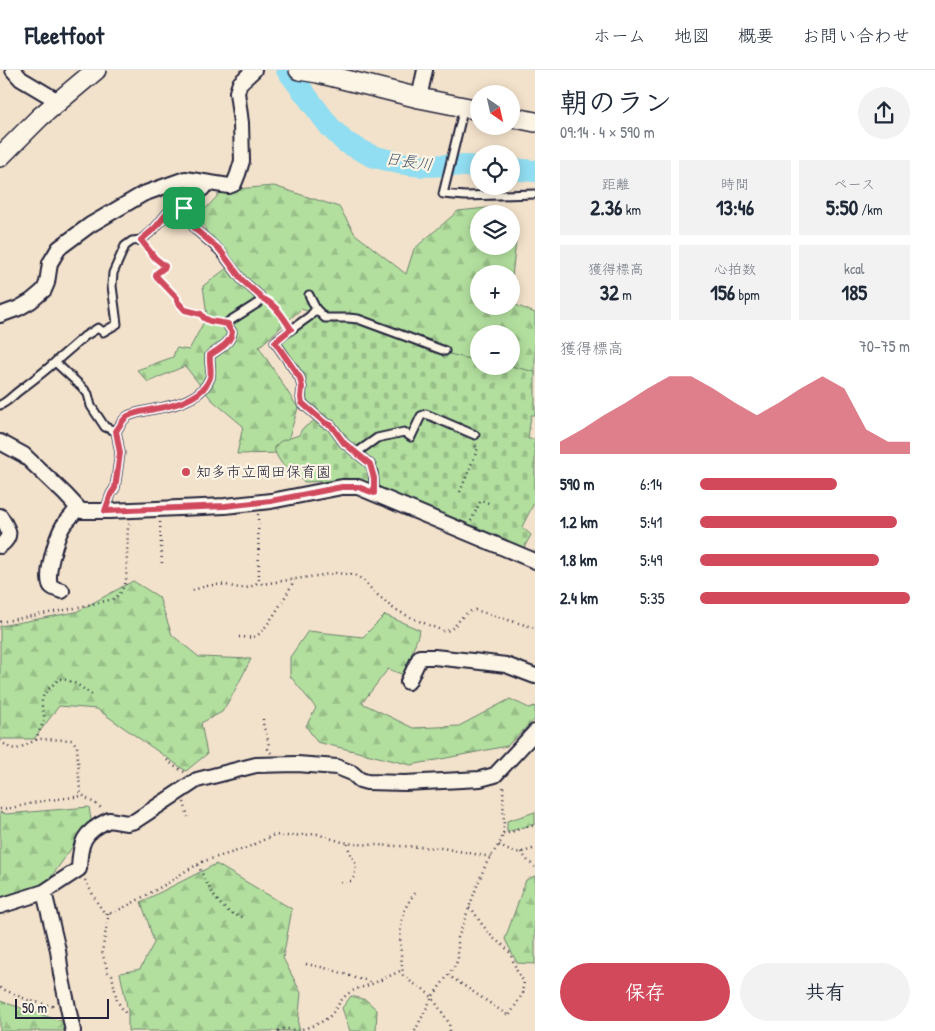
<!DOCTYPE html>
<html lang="ja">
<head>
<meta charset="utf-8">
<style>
  body { margin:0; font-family:"Patrick Hand","Klee One",sans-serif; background:#f2f2f3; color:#1f2937; height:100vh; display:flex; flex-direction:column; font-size:19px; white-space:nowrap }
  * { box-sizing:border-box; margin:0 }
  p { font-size:16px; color:#747a83 }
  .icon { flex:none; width:28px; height:28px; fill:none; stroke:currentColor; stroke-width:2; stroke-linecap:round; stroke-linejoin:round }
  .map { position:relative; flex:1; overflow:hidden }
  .sheet { display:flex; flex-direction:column; background:#fff; width:400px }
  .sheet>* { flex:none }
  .needle { width:32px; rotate:146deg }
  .fabs { position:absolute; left:470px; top:15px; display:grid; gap:10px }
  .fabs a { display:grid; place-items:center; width:50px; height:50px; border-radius:50%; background:#fff; box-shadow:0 2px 12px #0003; font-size:25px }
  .scale { position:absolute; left:15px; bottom:12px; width:94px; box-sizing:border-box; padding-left:5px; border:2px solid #22223b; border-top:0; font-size:14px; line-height:18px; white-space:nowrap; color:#22223b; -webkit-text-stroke:4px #fcf5e5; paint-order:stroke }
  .pin { position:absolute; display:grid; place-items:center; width:42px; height:42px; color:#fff; margin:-21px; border-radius:10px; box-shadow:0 2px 8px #0006 }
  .round { display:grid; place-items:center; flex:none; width:52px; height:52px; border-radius:26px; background:#f2f2f3 }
  .head { display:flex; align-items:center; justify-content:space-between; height:85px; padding:0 25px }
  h1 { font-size:28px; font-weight:700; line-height:38px }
  .metrics { display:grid; grid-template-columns:repeat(3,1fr); gap:8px; height:85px; padding:5px 25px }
  .metrics div { display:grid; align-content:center; border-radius:0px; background:#f2f2f3; text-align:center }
  .metrics b { font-size:21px; font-weight:700 }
  .metrics small { font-size:14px; font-weight:400 }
  .metrics p { font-size:14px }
  .chart { height:140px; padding:10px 25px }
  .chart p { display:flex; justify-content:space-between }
  .chart svg { width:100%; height:90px; margin-top:5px; fill:#d1495b; opacity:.7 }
  .action { display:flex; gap:10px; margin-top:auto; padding:10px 25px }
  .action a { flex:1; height:58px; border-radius:30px; background:#d1495b; color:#fff; font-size:20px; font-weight:700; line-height:58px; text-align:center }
  .action a+a { background:#f2f2f3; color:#1f2937 }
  ul { padding:0 25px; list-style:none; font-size:16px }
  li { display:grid; grid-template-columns:80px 60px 1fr; align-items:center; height:38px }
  li i { height:12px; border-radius:6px; background:#d1495b }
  header { display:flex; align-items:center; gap:30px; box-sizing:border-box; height:70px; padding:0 25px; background:#fff; border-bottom:1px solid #e0e1e3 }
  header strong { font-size:24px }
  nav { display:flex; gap:28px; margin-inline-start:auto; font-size:18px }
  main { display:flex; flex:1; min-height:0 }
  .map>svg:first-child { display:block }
  .forest { fill:url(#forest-firs); stroke:#6a806c }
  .cemetery { fill:url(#cemetery-stones); stroke:#6a806c }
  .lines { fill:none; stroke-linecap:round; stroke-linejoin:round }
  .river { stroke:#91ddf1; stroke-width:22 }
  .service-casing { stroke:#22223b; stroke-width:11 }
  .minor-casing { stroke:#22223b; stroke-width:18 }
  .secondary-casing { stroke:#22223b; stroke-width:22 }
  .path { stroke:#22223b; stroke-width:2.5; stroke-dasharray:1 4; stroke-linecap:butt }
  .service { stroke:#fcf5e5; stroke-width:7 }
  .minor { stroke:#fcf5e5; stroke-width:14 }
  .secondary { stroke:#fcf5e5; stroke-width:19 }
  .route-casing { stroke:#fff; stroke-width:10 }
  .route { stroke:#d1495b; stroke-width:6 }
  .poi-dot { fill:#d1495b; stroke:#fcf5e5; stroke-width:2 }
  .labels { text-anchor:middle; stroke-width:4.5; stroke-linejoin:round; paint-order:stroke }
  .poi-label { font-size:15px; fill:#22223b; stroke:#fcf5e5; text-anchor:start }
  .water-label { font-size:16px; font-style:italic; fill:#435a72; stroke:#fcf5e5 }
</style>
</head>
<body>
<header>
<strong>Fleetfoot</strong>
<nav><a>ホーム</a><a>地図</a><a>概要</a><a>お問い合わせ</a></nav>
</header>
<main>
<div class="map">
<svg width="535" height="961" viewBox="0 0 535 961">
  <defs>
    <pattern id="forest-firs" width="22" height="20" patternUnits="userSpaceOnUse" patternTransform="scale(1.25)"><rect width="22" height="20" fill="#b2df9e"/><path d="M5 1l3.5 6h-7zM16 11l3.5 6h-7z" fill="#99bf89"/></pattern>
    <pattern id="cemetery-stones" width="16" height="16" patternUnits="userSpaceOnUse" patternTransform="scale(1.25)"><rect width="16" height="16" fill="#b2df9e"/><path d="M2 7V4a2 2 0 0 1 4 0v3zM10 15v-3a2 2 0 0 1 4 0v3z" fill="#99bf89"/></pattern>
  </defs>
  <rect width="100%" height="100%" fill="#f3e2cb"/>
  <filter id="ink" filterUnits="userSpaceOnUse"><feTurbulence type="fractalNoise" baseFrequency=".02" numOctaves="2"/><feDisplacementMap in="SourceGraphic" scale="10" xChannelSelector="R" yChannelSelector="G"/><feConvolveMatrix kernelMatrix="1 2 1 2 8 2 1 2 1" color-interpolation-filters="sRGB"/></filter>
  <g filter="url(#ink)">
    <path class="forest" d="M 274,116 L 339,137 L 355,164 L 406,204 L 414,179 L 458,141 L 496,137 L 497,144 L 479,144 L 479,176 L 511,176 L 511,166 L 517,162 L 511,216 L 511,204 L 479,204 L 479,236 L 511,236 L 511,233 L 535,243 L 535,305 L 511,296 L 511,264 L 479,264 L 479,296 L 497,336 L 367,261 L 301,239 L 259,277 L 298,338 L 284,383 L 237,384 L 243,356 L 212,330 L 185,296 L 148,312 L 137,300 L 173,287 L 176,278 L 189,280 L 207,246 L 203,216 L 227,198 L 212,177 L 200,145 L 223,120 Z
      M 133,511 L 159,527 L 172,565 L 199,587 L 251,589 L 234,622 L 222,642 L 201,653 L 207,684 L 186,701 L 97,639 L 59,636 L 34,669 L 0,669 L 0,556 L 76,542 Z
      M 385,545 L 420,560 L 404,605 L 388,599 L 362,633 L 413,658 L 459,656 L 510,629 L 529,638 L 535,636 L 535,649 L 507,676 L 411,695 L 317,672 L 306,656 L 316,638 L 290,606 L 290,587 L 308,561 L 363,567 Z
      M 89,737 L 91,750 L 45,816 L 0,828 L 0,742 L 6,744 Z
      M 535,742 L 535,754 L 507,762 L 507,751 Z
      M 216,794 L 292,839 L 283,888 L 301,923 L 298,954 L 300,961 L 128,961 L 128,941 L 120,903 L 140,899 L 154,873 L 148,852 L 141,832 Z
      M 535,806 L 535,894 L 517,893 L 505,869 L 526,810 Z
      M 351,926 L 366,930 L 377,940 L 376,961 L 350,961 L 342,938 Z
      M 0,931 L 64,952 L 66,961 L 0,961 Z"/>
    <path class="cemetery" d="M 313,245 L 327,252 L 349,251 L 358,252 L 445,283 L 470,289 L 479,289 L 479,296 L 511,296 L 535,302 L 535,345 L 531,345 L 528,369 L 535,369 L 535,431 L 522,457 L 531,465 L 522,481 L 330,414 L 330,411 L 304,412 C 291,402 277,394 274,377 L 281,371 L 299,365 L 302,359 L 321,346 L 305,331 L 306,315 L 278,272 Z"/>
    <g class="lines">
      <path class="river" d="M 287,0 L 330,57 L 345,72 L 372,86 L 399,93 L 422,96 L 451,95 L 479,97
        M 511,99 L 535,101"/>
      <defs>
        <path id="service" d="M 464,37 L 443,124 L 465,126 L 535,124
          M 309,225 L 316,239 L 325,248 L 348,248 L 358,249 L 445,281
          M 316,239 L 310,246 L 278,269 L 275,272 L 300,308 L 302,317 L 301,328 L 302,333 L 325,353 L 331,355 L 344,373 L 370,394 C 375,403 374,413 374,423
          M 55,292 L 85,266 L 98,258 L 103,262 L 117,254 L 112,216 L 113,203 L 125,176 L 132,171 L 141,170 L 155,158 L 169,141 L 184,138
          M 0,335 C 8,332 13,325 20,320 C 32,311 44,302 55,292 L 82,317 L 88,324 L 91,336 L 105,357 L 116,361 L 120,383 L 115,418 L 111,424 L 105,441
          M 116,361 C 120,356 122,350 128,346 C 136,342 146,341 154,339 C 174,336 202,329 210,308 C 212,300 209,293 210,285 C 219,279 231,273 232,262 L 228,256 L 228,252 L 258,233 L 261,230 L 260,226 L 242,210 L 219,180 L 196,160 L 190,151 L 184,138 L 195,128 L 205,121 L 211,113
          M 356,383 L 377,368 L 404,362 L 411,367 L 421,346 L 426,344 L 475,365"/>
        <path id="minor" d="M 13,0 L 21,9 L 58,31
          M 419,28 L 425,0
          M 0,245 L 19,238 L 31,231 L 44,220 L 47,213 L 50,193 L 59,178 L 90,155 L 143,124 L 185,109 L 229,116 L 234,114 L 238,104 L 242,91 L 241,53 L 237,22 L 240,13 L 254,0
          M 0,372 L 24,385 L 65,424 L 79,439 L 82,441 L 110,441 L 225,436 L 271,431 L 342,417 L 358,417 L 535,491
          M 0,446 C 8,459 14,465 0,476
          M 62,521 C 59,520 54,519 51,516 C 44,507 57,466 63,456 C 68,449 74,445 77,437
          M 408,612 L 420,587 L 434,587 L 472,591 L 506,595 L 535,606
          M 44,822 L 58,880 L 61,904 L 73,961
          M 0,836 L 44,822 L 79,799 C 80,772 83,762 109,750 L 127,753 L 135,751 L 197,710 L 256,695 L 297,694 L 337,697 L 352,703 L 360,710 L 367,712 L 405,713 L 480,709 L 495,705 L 535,662"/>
        <path id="secondary" d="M 299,0 L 318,3 L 419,28 L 479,40
          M 511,47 L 535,52
          M 0,87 L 40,47 L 96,0"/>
      </defs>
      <use href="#service" class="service-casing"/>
      <use href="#minor" class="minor-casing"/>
      <use href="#secondary" class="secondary-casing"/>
      <path class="path" d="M 146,177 L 155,188 L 165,196 L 157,203 L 156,206 L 177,228 L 177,231 L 185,240 L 201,244 L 204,248 L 210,251 L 220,253
        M 269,231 L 277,239 L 286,252
        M 460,422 L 478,378 L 473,374
        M 258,444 L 259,510 L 262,514 L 336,503 L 355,505 L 363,510 L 374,522 L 394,539 L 412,548 L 443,561 C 457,562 458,543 475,540 L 535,558
        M 471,451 L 481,430 L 491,434
        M 160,452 L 162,495
        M 193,521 C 202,516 213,514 225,515 C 233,516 241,520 249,517 C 253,516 257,513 260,511
        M 0,552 L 70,539 L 114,529 L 120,524 L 126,512 L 128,458 L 130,452
        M 239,567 C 246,567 253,569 259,564 C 267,558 290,520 294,510
        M 263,649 C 262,659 271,669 268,679 L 271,683
        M 36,670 C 38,662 43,656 44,647 C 44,643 42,639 42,635 C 40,624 52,616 59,609 C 72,609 82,618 92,625
        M 0,671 L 10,678 L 17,679 L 36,670 L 41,669 L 72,670 L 77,676 L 80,721 C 84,730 95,731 103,740
        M 167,690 L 174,696 L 186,703
        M 184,732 L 188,747
        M 0,739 L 11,738 L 42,731 L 82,726
        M 503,764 C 514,763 524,755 535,756
        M 499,775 C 513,784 520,784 535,778
        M 521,782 L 528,791 L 535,797
        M 198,795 C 208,815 218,843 243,847
        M 85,810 L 97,832 L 105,844 L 116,841 L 127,836 L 168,813 L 184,802 L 204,791 L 244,779 L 274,765 L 288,766 L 317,764 L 342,772 L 354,774 L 442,778 L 491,787
        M 340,811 L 351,811 L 353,810 C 355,804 356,799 355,793 C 352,786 348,781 348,773
        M 415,823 C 412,827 408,832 406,837 C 397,857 401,884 403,905 L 411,912 L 423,919 L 432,927 L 449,953 L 450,961
        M 108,843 L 108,848 L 102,882 L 108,902 L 112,905 L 117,931 L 126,944
        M 306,894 C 323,897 337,901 353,907 C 360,909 366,909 372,914
        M 448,905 L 509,946 L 523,923 L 522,922 L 524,912 L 517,901 L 510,883 L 504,876 L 493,868 L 481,853 L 472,839 L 469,838
        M 0,918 L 28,930 L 52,936 L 55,939
        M 278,961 C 285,957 290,960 297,960 C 304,959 313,956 319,953 C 336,946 336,932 349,923 C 356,918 365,917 374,913 C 383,909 392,905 402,900
        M 415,961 L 432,927 L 455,896 L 458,889 L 458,868 L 478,813 L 486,794 L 501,771 L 504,760 L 503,715"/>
      <use href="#service" class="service"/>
      <use href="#minor" class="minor"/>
      <use href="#secondary" class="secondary"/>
    </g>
  </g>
  <g class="lines" filter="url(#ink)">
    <defs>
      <path id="route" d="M 184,138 L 190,151 L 196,160 L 220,180 L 242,210 L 260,226 L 261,228 C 275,233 283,247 291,259 L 275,272 L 300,308 L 302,317 L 301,328 L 302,333 L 325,353 L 331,355 L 344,373 L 370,394 L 374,408 L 374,423 L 358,417 L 342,417 L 271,431 L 225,436 L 105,441 L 111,424 L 115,418 L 120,383 L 116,361 C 120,356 122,350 128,346 C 136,342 146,341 154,339 C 174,336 202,329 210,308 C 212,300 209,293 210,285 C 219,279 231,273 232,262 L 228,256 L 228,254 L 210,251 L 204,248 L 201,244 L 185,240 L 177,231 L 177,228 L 156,206 L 157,203 L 165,197 L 165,196 L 155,188 L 141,170 L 155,158 L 169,141 Z"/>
    </defs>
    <use href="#route" class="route-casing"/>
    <use href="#route" class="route"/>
  </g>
  <circle class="poi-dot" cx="186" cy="402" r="5"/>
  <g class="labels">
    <g class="poi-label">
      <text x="196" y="407">知多市立岡田保育園</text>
    </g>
    <g class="water-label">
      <text transform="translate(409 91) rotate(8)" y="6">日長川</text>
    </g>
  </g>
</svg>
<div class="fabs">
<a><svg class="needle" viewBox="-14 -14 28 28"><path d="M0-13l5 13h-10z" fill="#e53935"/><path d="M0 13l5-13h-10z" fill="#747a83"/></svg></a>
<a><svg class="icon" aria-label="locate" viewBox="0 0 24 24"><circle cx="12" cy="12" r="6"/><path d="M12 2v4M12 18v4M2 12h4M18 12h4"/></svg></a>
<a><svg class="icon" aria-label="layers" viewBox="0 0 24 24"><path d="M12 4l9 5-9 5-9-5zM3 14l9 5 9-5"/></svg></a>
<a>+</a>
<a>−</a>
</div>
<div class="scale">50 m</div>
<div class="pin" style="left:184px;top:138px;background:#1e9e55"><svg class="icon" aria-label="arrive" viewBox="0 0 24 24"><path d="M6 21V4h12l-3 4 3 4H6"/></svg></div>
</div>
<section class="sheet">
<div class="head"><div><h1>朝のラン</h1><p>09:14 · 4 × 590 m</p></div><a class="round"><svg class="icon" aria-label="share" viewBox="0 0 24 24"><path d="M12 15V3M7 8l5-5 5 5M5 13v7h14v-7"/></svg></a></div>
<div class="metrics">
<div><p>距離</p><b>2.36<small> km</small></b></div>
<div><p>時間</p><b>13:46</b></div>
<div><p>ペース</p><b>5:50<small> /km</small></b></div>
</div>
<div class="metrics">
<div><p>獲得標高</p><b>32<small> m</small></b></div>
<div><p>心拍数</p><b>156<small> bpm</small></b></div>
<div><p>kcal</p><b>185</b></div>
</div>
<div class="chart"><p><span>獲得標高</span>70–75 m</p>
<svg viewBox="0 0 160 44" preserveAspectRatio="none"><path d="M0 44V38L10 32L20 25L30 19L40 12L50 6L60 6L70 12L80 19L90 25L100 19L110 12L120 6L130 12L140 32L150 38L160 38V44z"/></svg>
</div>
<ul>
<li><b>590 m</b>6:14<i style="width:65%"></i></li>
<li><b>1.2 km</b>5:41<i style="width:94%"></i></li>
<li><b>1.8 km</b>5:49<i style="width:85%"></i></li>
<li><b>2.4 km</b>5:35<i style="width:100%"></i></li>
</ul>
<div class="action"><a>保存</a><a>共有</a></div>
</section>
</main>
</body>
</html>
